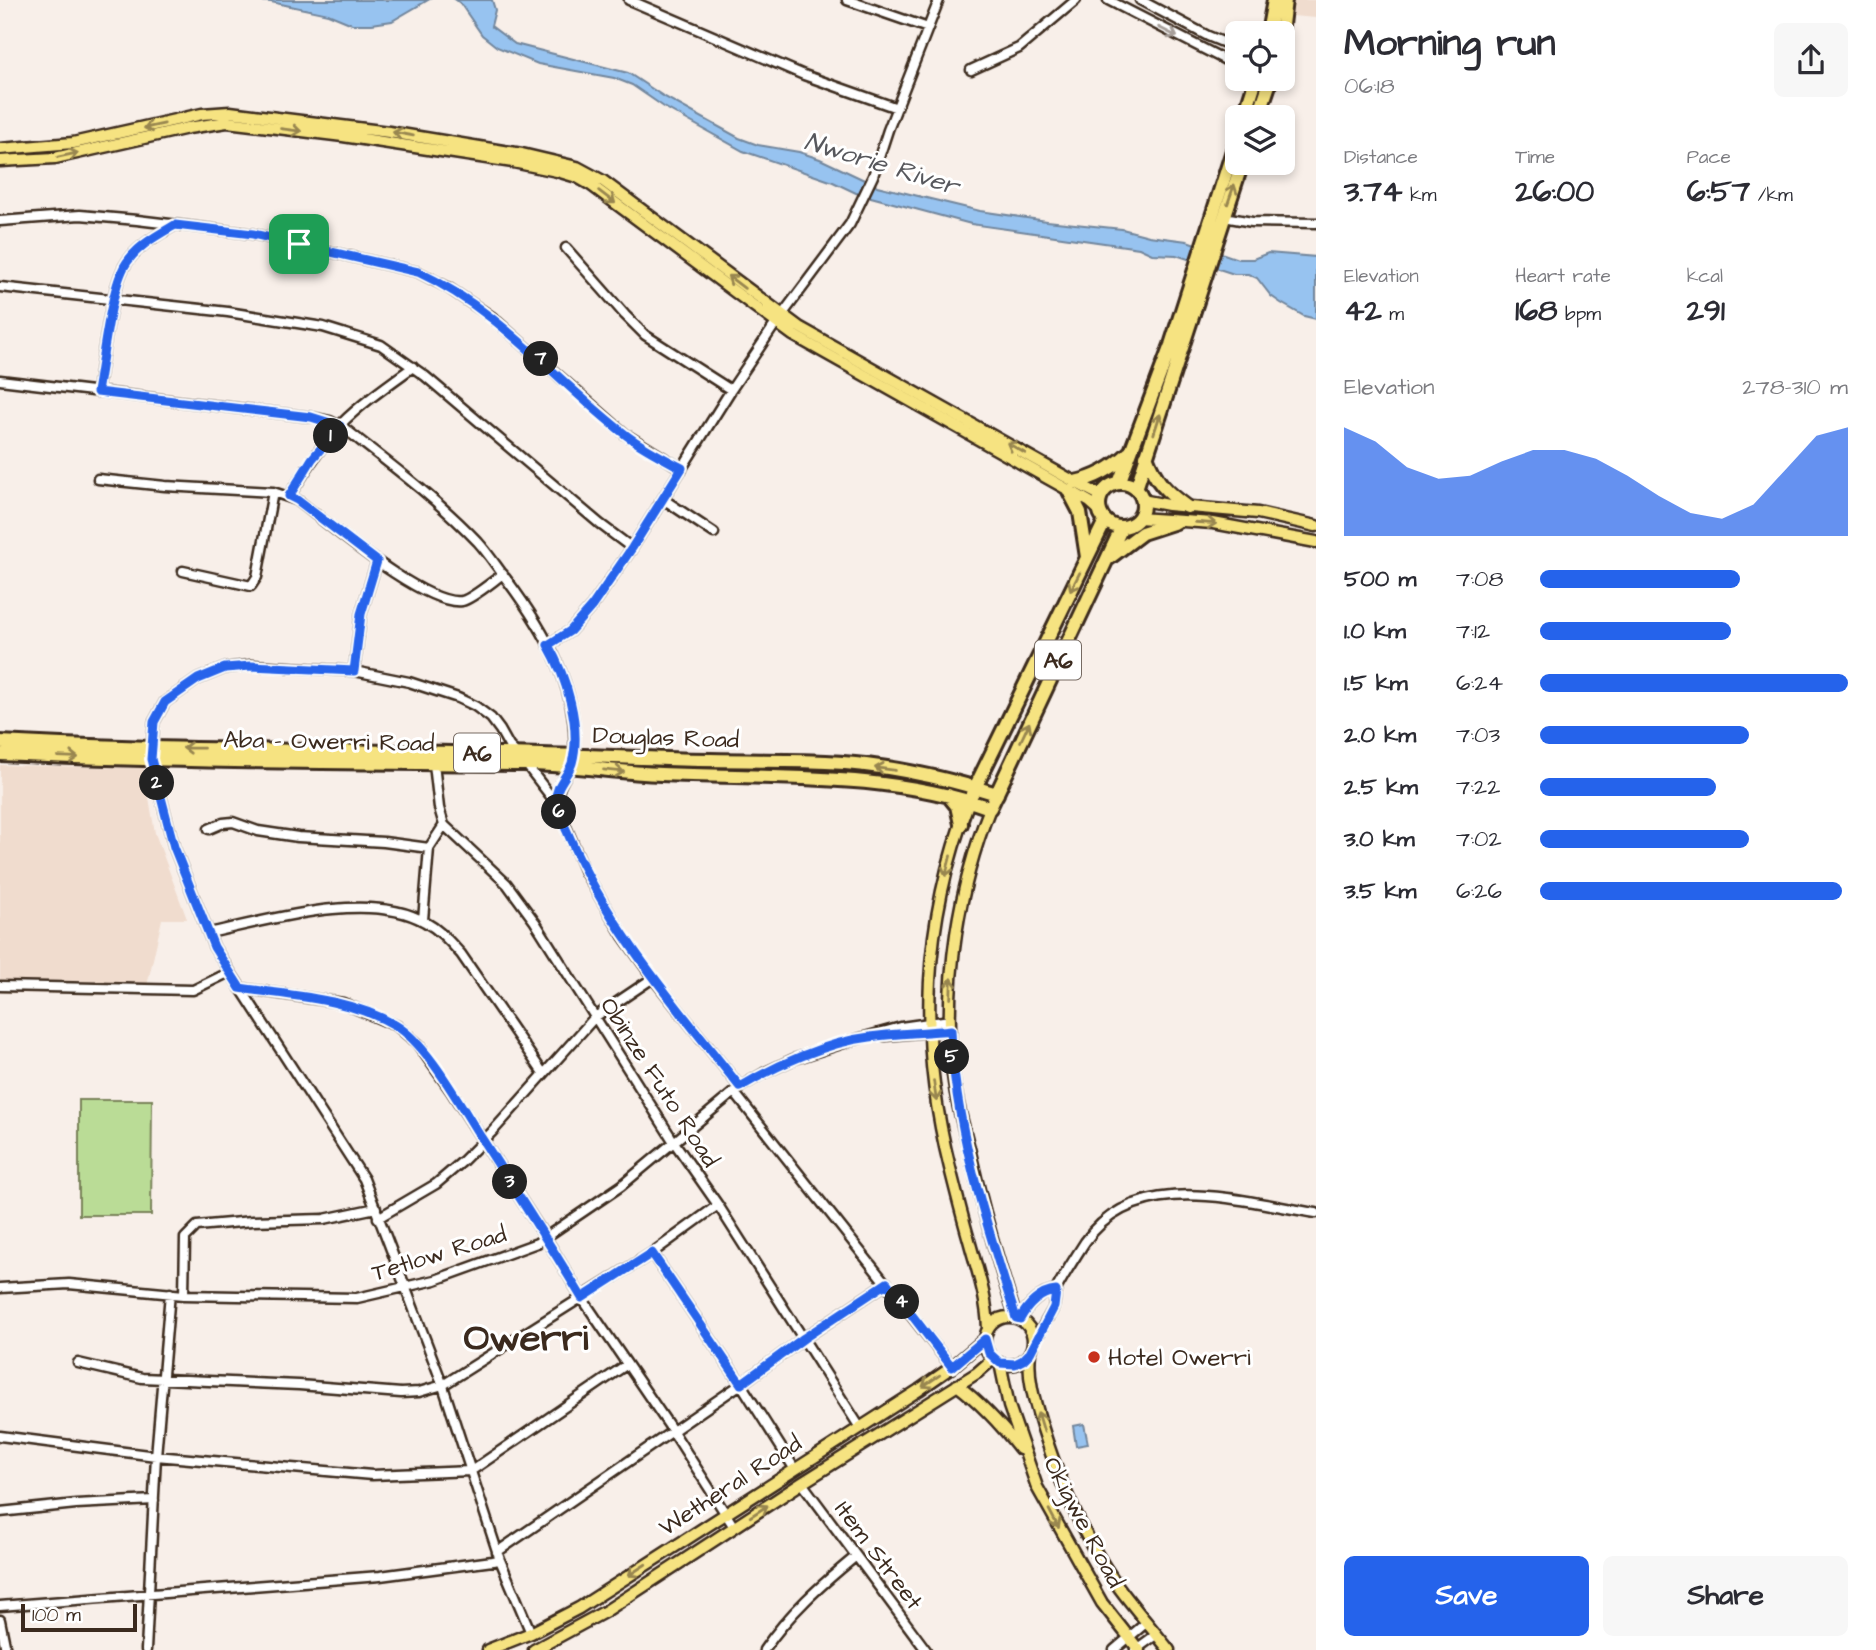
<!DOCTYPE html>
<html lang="en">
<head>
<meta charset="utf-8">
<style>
  body { margin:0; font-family:"Architects Daughter",sans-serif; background:#f7f7f7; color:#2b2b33; height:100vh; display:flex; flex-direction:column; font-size:26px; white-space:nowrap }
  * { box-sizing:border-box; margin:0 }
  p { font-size:23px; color:#7c7c81 }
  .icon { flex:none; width:38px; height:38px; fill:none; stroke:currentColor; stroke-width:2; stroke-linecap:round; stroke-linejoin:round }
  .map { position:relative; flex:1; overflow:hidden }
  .panel { display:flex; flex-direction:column; background:#fff; width:560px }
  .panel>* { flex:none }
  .tools { position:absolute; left:1225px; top:21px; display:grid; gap:14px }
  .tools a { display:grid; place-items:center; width:70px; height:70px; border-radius:10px; background:#fff; box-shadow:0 4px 10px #0003; font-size:35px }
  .scale { position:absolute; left:21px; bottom:18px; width:116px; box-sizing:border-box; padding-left:7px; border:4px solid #3b2a1e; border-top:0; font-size:19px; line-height:24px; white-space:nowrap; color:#3b2a1e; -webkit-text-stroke:5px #fff; paint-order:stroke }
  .pin { position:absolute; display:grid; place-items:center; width:60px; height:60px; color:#fff; margin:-30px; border-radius:14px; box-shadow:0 4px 10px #0006 }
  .km { position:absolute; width:35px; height:35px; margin:-18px; border-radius:50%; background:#222; color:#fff; font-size:19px; line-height:35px; text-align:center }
  .round { display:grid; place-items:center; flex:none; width:74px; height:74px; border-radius:10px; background:#f7f7f7 }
  .head { display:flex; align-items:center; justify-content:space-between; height:119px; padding:0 28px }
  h1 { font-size:38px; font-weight:700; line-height:52px }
  .stats { display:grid; grid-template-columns:repeat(3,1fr); gap:10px; height:119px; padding:7px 28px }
  .stats div { display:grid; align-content:center }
  .stats b { font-size:30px; font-weight:700 }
  .stats small { font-size:19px; font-weight:400 }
  .stats p { font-size:19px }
  .chart { height:196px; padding:14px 28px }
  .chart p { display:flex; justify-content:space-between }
  .chart svg { width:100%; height:126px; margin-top:7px; fill:#2563eb; opacity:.7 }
  .primary-button { display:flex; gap:14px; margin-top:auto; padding:14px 28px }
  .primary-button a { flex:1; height:80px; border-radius:10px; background:#2563eb; color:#fff; font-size:28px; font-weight:700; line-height:80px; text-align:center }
  .primary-button a+a { background:#f7f7f7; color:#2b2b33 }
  ul { padding:0 28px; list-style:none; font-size:23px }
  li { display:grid; grid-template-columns:112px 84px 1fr; align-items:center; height:52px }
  li i { height:18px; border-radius:9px; background:#2563eb }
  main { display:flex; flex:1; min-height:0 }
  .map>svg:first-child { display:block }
  .built { fill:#f0dcce }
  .green { fill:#badc96; stroke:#7a835a; stroke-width:2 }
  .water { fill:#97c3f0; stroke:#72869c; stroke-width:2 }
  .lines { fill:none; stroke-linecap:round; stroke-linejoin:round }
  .minor-casing { stroke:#3b2a1e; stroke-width:13 }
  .major-casing { stroke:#3b2a1e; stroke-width:15 }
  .highway-casing { stroke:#3b2a1e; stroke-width:18 }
  .minor { stroke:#fff; stroke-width:8 }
  .major { stroke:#f6e381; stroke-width:10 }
  .highway { stroke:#f6e381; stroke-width:12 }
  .oneway { stroke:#a79f9a }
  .oneway2 { stroke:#988650 }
  .route-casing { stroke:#fff; stroke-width:14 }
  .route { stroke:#2563eb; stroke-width:9 }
  .poi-dot { fill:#c8321e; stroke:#fff; stroke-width:2.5 }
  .labels { text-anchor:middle; stroke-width:6; stroke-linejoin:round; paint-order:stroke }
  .shield { fill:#fff; stroke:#766a62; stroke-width:2 }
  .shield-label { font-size:23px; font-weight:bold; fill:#3b2a1e }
  .street-label { font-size:24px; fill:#3b2a1e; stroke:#fff }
  .poi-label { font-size:24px; fill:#3b2a1e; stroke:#fff; text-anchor:start }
  .water-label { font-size:26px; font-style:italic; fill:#57585d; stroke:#fff }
  .town-label { font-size:38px; font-weight:bold; fill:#3b2a1e; stroke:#fff }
</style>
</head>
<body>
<main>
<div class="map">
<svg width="1316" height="1650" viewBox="0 0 1316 1650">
  <rect width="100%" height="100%" fill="#f8efe9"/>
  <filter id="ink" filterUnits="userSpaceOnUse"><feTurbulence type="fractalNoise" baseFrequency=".0143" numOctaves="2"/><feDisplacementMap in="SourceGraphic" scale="14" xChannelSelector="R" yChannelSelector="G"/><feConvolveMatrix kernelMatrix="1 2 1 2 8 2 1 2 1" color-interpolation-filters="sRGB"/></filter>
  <g filter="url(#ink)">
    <path class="built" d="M 1293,0 L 1316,0 L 1316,18 L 1292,16 Z
      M 0,765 L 144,768 L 155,833 L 187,919 L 162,919 L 145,995 L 0,993 Z"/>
    <path class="green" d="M 79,1100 L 152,1100 L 151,1215 L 79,1215 Z"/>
    <path class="water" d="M 244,0 L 428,0 L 392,21 L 372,24 L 352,24 L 328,14 L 271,2 Z
      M 456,0 L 492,0 L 495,10 L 491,26 L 515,44 L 628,73 L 663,96 L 739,138 L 758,145 L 799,152 L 820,159 L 877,186 L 980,211 L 1047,221 L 1122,229 L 1149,236 L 1187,241 L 1238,259 L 1253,259 L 1268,253 L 1316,257 L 1316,319 L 1304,316 L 1281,303 L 1271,296 L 1257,278 L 1248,274 L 1234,274 L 1176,255 L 1152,254 L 1139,248 L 971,224 L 856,193 L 833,182 L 743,151 L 664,107 L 632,85 L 614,78 L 538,64 L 497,47 L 482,35 L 460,3 Z
      M 1084,1424 L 1088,1444 L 1076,1446 L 1073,1426 Z"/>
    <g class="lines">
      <defs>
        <path id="minor" d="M 629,0 L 804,75 L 897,108
          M 847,0 L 928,28
          M 1108,0 L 1237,66
          M 1140,0 L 1208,36 L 1237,48
          M 971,70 L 1019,48 L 1076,0
          M 1224,217 L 1252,222 L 1316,223
          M 0,221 L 80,215 L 137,220 L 253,234 L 418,272 L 447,287 L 492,317 L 625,434 L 682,469
          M 566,248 L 625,315 L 645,335 L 731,390
          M 0,287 L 228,312 L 323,327 L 381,345 L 425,376 L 600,524 L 632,548
          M 0,380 L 311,417 L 330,421 L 344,428 C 390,464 437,499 478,542 C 488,553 497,567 507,580 C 545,631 579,688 574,754 C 572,772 558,780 556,803
          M 97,392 C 103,359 110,294 124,267 C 135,247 156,236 175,225
          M 98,479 L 165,486 L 273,492 L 297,500 C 329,524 425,607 462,601 C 472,599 493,581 503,574
          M 289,496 C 305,472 320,446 340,425 C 362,403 388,385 413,367
          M 663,499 L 714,533
          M 183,571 L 251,586 L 257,577 L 273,492
          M 548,645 L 570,631 L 592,606 L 632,548 L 731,390 L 776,323 L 850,224 L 873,176 L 888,130 L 939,0
          M 354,671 L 361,614 L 377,561
          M 516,753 L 509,746 L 500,730 L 491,718 L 475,706 L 458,698 L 409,682 L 354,671 L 251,665 L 225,668 L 198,679 L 165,702 L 154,722 L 151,759 L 174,847 L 214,947 L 364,1179 L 442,1383 L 500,1560 L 531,1633
          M 525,763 L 556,803 L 585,872 L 623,936 L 653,978 L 740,1087
          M 434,764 L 439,808 L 444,825 L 507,884 L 535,922 L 674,1142 L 718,1205 L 859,1426
          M 209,829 L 223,823 L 233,822 L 258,831 L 298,837 L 384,842 L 429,848
          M 423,920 L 429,848 L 444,825
          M 209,933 C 268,920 370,890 425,922 C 440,930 450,942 461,954 L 543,1073
          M 0,986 L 193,990 L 230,972
          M 240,988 L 343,1003 L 397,1026 L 417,1043 L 451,1091 L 545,1237 L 582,1298 L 672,1430 L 734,1527
          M 885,1036 L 951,1030
          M 734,1092 L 952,1367
          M 378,1218 L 436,1184 L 463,1161 L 492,1132 L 595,1017 L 653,978
          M 652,1253 L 741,1384 L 794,1468
          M 0,1288 L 69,1284 L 184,1295 L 357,1298 L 435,1280 L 537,1243 L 621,1186 L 740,1087 L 764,1073 L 794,1059 L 850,1041 L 901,1027 L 950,1020
          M 184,1295 L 185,1238 L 197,1226 L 252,1221 L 324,1219 L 376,1208
          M 1020,1319 C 1027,1306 1040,1292 1056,1291
          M 1032,1346 C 1039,1334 1046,1321 1053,1309 C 1056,1302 1054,1295 1057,1288 C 1065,1273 1076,1256 1085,1242 C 1137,1167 1243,1202 1316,1213
          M 78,1363 L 142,1378 L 299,1385 L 401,1393 L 419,1392 L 443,1385 L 652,1253 L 718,1205
          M 0,1436 L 156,1456 L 372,1475 L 471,1471 L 626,1365
          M 802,1483 L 926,1650
          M 0,1512 L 76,1504 L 154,1500
          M 497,1552 L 741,1384 L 804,1338 L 887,1283
          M 0,1606 L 380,1576 L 500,1560
          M 0,1620 L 6,1650
          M 146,1650 L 156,1456 L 170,1293
          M 764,1650 C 789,1613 821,1585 855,1557
          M 1114,1650 L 1147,1622
          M 1135,1650 L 1157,1634"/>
        <path id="major" d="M 0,149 L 73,143 L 202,114 L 230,112 L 389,132 L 522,154 L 577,167 L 603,181 L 799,327 L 1075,482 L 1098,494 L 1103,492
          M 0,161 L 55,158 L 188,128 L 227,122 L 343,136 L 513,162 L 557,171 L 577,177 L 591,185 L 793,335 L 1090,502 L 1099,510
          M 1142,500 L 1168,505 L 1258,513 L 1316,526
          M 1138,518 L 1213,523 L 1316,542
          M 969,801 C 922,923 918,1041 950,1168 C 956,1192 962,1216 969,1240 C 977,1270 987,1297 988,1329
          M 990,808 C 958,889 944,978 952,1065 C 954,1092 962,1121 969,1148 C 982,1206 998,1262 1016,1318
          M985 1341a24 24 0 1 1 48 0a24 24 0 1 1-48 0Z
          M 1030,1353 C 1027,1378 1035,1403 1042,1426 C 1059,1481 1082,1535 1115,1582 C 1132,1606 1151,1627 1169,1650
          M 1000,1363 L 1009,1406 L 1037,1487 L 1102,1603 L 1139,1650
          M 957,1385 C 981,1403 1001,1425 1020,1449
          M 488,1650 L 531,1633 L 579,1608 L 919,1390 L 952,1367 L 985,1339
          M 534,1650 L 606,1611 L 802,1483 L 977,1373 L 993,1359"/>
        <path id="highway" d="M 1268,33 L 1274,0
          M 1281,33 L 1285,0
          M 1244,117 L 1256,79
          M 1258,117 L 1271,79
          M 1146,456 C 1156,482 1165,491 1187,507
          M 1075,482 C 1096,478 1113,468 1129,453
          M 1119,483 L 1171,345 L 1237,138
          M1099 505a22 22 0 1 1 44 0a22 22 0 1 1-44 0Z
          M 1136,489 L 1242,163
          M 1069,491 L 1080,512 L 1087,557
          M 1109,558 L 1142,533 L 1176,522
          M 0,742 C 222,754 445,749 667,759 C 720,761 773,760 826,762 C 884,764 942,777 997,794
          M 0,754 C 174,762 349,762 524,764 C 569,764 615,772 661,774 C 771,779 885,771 990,808 L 1122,527
          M 972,794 L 1105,521
          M 948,795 L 957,806 L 961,824"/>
      </defs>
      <use href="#minor" class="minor-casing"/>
      <use href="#major" class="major-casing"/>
      <use href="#highway" class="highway-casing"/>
      <use href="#minor" class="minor"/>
      <use href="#major" class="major"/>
      <use href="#highway" class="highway"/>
    </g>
    <defs><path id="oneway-shaft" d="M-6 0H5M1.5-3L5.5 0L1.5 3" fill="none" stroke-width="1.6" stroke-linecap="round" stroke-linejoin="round" transform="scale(1.75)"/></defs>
    <use class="oneway" href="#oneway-shaft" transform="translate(1168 32) rotate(27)"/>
    <g class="oneway2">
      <use href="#oneway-shaft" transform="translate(154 126) rotate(168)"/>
      <use href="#oneway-shaft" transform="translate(291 130) rotate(7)"/>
      <use href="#oneway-shaft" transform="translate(403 134) rotate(-170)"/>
      <use href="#oneway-shaft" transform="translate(68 155) rotate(-12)"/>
      <use href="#oneway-shaft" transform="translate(1231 194) rotate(-71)"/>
      <use href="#oneway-shaft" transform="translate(607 197) rotate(37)"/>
      <use href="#oneway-shaft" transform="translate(736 282) rotate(-143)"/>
      <use href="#oneway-shaft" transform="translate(1157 424) rotate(-72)"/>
      <use href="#oneway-shaft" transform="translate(1016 448) rotate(-150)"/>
      <use href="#oneway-shaft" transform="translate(1206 523) rotate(4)"/>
      <use href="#oneway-shaft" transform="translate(1075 582) rotate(117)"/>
      <use href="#oneway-shaft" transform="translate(1025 732) rotate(-65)"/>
      <use href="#oneway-shaft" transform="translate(193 748) rotate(-179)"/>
      <use href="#oneway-shaft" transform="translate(68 757) rotate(2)"/>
      <use href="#oneway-shaft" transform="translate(885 769) rotate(-172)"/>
      <use href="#oneway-shaft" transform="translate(614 771) rotate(6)"/>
      <use href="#oneway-shaft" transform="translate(948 866) rotate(104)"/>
      <use href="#oneway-shaft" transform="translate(951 988) rotate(-88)"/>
      <use href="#oneway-shaft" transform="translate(935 1091) rotate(82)"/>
      <use href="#oneway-shaft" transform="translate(931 1381) rotate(146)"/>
      <use href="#oneway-shaft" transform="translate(1041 1422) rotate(-107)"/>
      <use href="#oneway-shaft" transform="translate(759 1511) rotate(-33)"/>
      <use href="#oneway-shaft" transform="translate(1054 1519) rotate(62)"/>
      <use href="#oneway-shaft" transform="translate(637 1570) rotate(147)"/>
    </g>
  </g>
  <g class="lines" filter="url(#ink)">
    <defs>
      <path id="route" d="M 175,225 L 253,234 L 418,272 C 500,310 556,381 626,435 C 643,448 663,458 682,468 L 632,548 L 592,606 L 570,631 L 548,645 C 566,676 582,727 572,763 C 568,776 555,785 556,801 C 557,812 565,826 569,836 C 609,930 677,1007 740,1087 C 777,1065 827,1042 870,1037 C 897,1033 924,1033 951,1030 C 954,1126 987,1226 1016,1318 L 1020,1319 C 1027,1306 1040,1292 1056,1291 L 1054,1307 L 1030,1353 L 1023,1360 L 1015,1364 L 1000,1363 L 989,1353 L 985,1339 L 952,1367 L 887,1283 L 804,1338 L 741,1384 L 652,1253 L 582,1298 C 550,1244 516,1192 482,1139 C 461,1107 428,1044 395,1025 C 348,998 293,996 240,988 L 214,947 L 174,847 L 151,759 L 154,722 L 165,702 L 198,679 L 225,668 L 251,666 L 354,671 L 361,614 L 377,561 L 297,500 L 289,496 L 312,459 L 340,426 L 311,417 L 97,392 C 103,360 110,294 124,267 C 135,247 156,236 175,225 Z"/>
    </defs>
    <use href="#route" class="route-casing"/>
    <use href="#route" class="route"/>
  </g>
  <circle class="poi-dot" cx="1094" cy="1357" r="7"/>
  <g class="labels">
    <g class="shield">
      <rect x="1035" y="640.5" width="46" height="39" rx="5"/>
      <rect x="454" y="733.5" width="46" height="39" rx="5"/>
    </g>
    <g class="shield-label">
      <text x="1058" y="668">A6</text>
      <text x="477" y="761">A6</text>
    </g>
    <g class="street-label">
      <text transform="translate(666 737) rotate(2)" y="8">Douglas Road</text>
      <text transform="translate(329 741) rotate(1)" y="8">Aba - Owerri Road</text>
      <text transform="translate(660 1082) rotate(57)" y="8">Obinze Futo Road</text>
      <text transform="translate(439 1253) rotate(-17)" y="8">Tetlow Road</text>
      <text transform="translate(730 1485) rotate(-33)" y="8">Wetheral Road</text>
      <text transform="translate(1084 1522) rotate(62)" y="8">Okigwe Road</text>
      <text transform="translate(879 1555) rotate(53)" y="8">Item Street</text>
    </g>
    <g class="poi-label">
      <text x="1108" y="1365">Hotel Owerri</text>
    </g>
    <g class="water-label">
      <text transform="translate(882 163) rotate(17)" y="9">Nworie River</text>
    </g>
    <g class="town-label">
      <text x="526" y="1350">Owerri</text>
    </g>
  </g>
</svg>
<div class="tools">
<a><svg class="icon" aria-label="locate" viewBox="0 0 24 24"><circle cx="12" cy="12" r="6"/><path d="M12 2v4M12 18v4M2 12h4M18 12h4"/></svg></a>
<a><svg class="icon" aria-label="layers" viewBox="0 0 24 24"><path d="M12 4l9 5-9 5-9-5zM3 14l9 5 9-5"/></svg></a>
</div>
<div class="scale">100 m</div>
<div class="pin" style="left:299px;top:244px;background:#1e9e55"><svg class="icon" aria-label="arrive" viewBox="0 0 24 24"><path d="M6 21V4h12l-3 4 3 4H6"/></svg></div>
<b class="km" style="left:331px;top:436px">1</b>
<b class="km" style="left:157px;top:783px">2</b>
<b class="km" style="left:510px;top:1182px">3</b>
<b class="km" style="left:902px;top:1302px">4</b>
<b class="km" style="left:952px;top:1057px">5</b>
<b class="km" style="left:559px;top:812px">6</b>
<b class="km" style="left:541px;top:359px">7</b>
</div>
<section class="panel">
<div class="head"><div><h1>Morning run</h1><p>06:18</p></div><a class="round"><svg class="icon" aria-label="share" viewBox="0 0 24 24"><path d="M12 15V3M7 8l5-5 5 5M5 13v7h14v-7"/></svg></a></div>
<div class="stats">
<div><p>Distance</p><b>3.74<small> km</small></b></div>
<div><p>Time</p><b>26:00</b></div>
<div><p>Pace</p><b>6:57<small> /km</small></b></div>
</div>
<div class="stats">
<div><p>Elevation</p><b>42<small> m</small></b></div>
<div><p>Heart rate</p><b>168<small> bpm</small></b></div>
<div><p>kcal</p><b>291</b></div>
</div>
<div class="chart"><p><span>Elevation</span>278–310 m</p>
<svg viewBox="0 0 160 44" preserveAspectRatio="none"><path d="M0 44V6L10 11L20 20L30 24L40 23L50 18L60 14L70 14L80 17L90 23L100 30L110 36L120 38L130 33L140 21L150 9L160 6V44z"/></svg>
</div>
<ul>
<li><b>500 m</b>7:08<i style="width:65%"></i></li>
<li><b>1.0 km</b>7:12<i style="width:62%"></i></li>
<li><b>1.5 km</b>6:24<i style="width:100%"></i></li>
<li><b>2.0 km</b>7:03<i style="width:68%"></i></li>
<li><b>2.5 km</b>7:22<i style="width:57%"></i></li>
<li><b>3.0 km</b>7:02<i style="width:68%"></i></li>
<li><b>3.5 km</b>6:26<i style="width:98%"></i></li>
</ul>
<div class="primary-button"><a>Save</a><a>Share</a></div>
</section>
</main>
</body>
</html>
